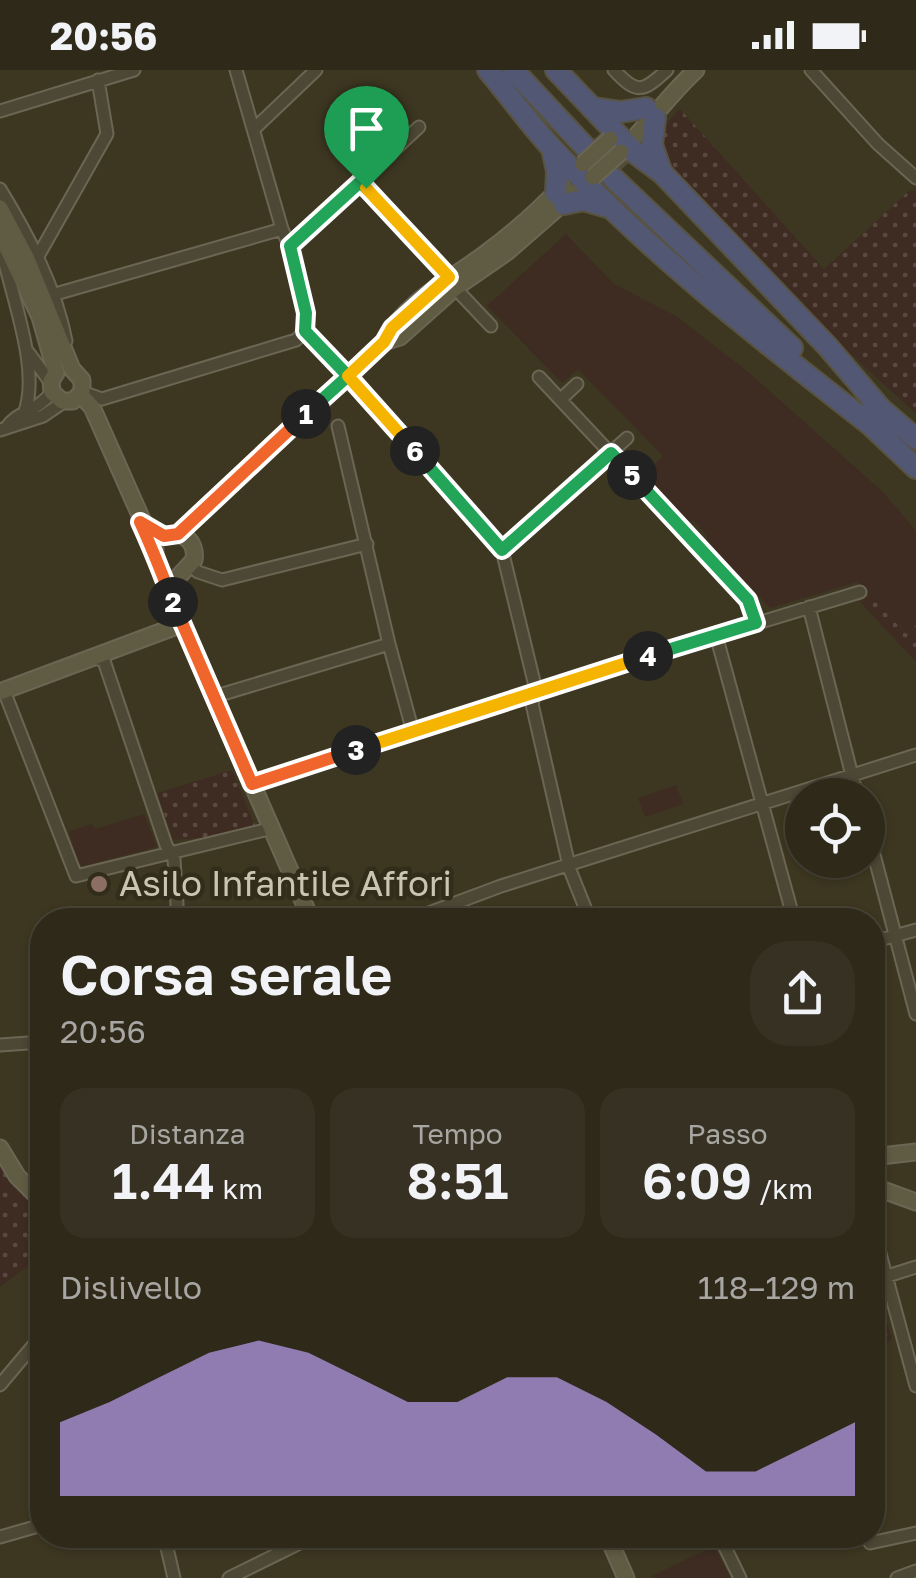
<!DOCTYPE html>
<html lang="it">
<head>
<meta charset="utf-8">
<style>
  body { margin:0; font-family:"Golos Text",sans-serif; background:#363122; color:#f1f3f6; height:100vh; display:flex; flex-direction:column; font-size:38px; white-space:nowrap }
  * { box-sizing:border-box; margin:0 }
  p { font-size:32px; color:#a7a6a2 }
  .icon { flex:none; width:55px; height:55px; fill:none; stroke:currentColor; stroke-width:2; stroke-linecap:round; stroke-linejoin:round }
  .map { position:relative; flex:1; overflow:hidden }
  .side { position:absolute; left:30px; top:838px; width:855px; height:640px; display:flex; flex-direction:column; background:#2e2919; border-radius:40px; box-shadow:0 2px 8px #0004,0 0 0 2px #494538 }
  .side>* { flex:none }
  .tools { position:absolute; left:785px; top:708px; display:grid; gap:20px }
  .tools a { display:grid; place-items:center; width:100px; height:100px; border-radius:50%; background:#2e2919; box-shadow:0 2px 8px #0004,0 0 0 2px #494538; font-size:50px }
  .pin { position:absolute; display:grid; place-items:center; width:85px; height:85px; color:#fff; margin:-102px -42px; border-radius:50% 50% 50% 0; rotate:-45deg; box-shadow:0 0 10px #0007 }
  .pin .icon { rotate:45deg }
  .km { position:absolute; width:50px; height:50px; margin:-25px; border-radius:50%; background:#222; color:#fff; font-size:28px; line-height:50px; text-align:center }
  .round { display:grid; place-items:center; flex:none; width:105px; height:105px; border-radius:40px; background:#363122 }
  .head { display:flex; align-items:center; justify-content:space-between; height:170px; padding:0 30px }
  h1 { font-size:55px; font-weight:600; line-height:75px }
  .stats { display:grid; grid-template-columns:repeat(3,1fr); gap:15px; height:170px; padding:10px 30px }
  .stats div { display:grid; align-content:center; border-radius:25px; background:#363122; text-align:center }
  .stats b { font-size:50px; font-weight:600 }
  .stats small { font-size:28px; font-weight:400 }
  .stats p { font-size:28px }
  .chart { height:280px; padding:20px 30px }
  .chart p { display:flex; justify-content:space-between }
  .chart svg { width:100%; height:180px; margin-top:10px; fill:#bca0f2; opacity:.7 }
  .status { display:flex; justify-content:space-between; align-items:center; height:70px; padding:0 50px; background:#2e2919; direction:ltr }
  .status svg { height:28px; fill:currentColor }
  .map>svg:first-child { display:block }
  .grass { fill:url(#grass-dots) }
  .garden { fill:#3e2c23 }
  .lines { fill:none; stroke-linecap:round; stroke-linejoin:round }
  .highway-tunnel { stroke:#524c37; stroke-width:20; stroke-dasharray:20 10; stroke-linecap:butt }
  .street-casing { stroke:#6b6653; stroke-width:15 }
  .secondary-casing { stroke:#6b6653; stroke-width:19 }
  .highway-casing { stroke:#585340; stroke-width:24 }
  .street { stroke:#4d4835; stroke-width:11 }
  .secondary { stroke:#605c43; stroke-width:15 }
  .highway { stroke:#525773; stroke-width:20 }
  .secondary-bridge-casing { stroke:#6b6653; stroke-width:19; stroke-linecap:butt }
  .secondary-bridge { stroke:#605c43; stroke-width:15 }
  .split-1-casing { stroke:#fff; stroke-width:20 }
  .split-2-casing { stroke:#fff; stroke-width:20 }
  .split-3-casing { stroke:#fff; stroke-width:20 }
  .split-4-casing { stroke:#fff; stroke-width:20 }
  .split-5-casing { stroke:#fff; stroke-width:20 }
  .split-6-casing { stroke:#fff; stroke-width:20 }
  .split-7-casing { stroke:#fff; stroke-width:20 }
  .split-1 { stroke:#22a559; stroke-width:12 }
  .split-2 { stroke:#f0652b; stroke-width:12 }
  .split-3 { stroke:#f0652b; stroke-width:12 }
  .split-4 { stroke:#f5b400; stroke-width:12 }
  .split-5 { stroke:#22a559; stroke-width:12 }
  .split-6 { stroke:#22a559; stroke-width:12 }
  .split-7 { stroke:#f5b400; stroke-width:12 }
  .education-dot { fill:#8d6e63; stroke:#322d1a; stroke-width:4 }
  .labels { text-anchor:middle; stroke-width:9; stroke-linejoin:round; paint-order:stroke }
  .poi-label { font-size:35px; fill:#c9c5b1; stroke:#322d1a; text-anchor:start }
</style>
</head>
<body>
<div class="status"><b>20:56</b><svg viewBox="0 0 49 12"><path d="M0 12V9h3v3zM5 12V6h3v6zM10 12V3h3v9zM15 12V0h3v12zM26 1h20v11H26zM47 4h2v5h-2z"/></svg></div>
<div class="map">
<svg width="916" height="1508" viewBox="0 0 916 1508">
  <defs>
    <pattern id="grass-dots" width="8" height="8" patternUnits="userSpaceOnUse" patternTransform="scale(2.5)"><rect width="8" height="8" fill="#3e2c23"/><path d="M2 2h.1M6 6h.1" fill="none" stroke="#594941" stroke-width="1.8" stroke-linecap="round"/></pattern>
  </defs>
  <rect width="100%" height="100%" fill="#3d3721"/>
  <path class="grass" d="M 680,39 L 824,199 L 910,120 L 916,121 L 916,344 L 790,228 L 675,104 C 659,80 656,59 680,39 Z
    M 869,524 L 906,564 L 916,555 L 916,592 L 860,532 Z
    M 232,700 L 255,755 L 218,767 L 173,770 L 157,723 Z
    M 0,1091 L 42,1142 L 42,1154 L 26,1167 L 35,1191 L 0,1217 Z
    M 879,1223 L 892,1270 L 873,1276 L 873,1225 Z"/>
  <path class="garden" d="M 566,164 L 614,214 L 676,246 L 747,301 L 884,423 L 916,461 L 916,555 L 907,564 L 857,512 L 770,538 L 708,472 L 707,465 L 694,451 L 688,451 L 645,405 L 663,386 L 578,299 L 562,313 L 487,236 Z
    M 676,715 L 683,734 L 645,747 L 638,728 Z
    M 144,744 L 157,777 L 82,796 L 78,792 L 69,761 L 92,754 L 95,759 Z
    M 714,1476 L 730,1508 L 653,1508 L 652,1506 Z"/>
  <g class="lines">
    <path class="highway-tunnel" d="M 594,69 L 622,99"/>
    <defs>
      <path id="street" d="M 236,0 L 282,159 C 296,189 306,228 305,261 L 502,480 L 536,620 L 532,634 L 570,800 L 590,850
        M 614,0 C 637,25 643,22 667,0
        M 811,0 L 878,74 L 916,108
        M 0,41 L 134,0
        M 254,59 L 316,0
        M 360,112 L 449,207
        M 0,119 C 28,165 56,218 66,271
        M 290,176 L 419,57
        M 0,186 L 5,193 C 15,236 40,303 24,344
        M 37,188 L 107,64 L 98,10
        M 455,218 L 491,256
        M 52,225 L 282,159
        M 28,282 L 51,313
        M 539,307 L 748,530 L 756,553
        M 82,322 L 102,329 L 296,270 L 305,261
        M 561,329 L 577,314
        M 338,356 L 389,574 L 413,662
        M 6,358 C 17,341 37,342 52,322
        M 0,360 L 43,346 L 65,331
        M 502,480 L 627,368
        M 191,496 L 198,502 L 222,510 L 367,474
        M 809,537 L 857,725
        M 716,565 L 794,850
        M 93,587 L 104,591 L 166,775 L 174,789 L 178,850
        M 10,618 L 6,626 L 76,806 L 273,758
        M 213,627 L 389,574
        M 252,714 L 547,617 L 860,522
        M 868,762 L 916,944
        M 410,850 L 501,816 L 916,685
        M 872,872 L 916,860
        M 0,975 L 42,972
        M 872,1154 L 916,1316
        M 872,1211 L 916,1197
        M 0,1315 L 42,1265
        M 164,1465 L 174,1508
        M 719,1465 L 740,1508
        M 868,1465 L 870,1473 L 916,1463
        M 0,1467 L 42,1455
        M 229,1508 L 316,1465
        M 897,1508 L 916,1501"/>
      <path id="secondary" d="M 621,82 C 648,55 668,26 696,0
        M 0,138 L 27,189 L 72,299 L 82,310 L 82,322 L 73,331 L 62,331 L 52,322 L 51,311 L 56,303 L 40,247 L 0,163
        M 384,272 L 400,267 L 455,218 L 507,182 L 593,107
        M 81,325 L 92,337 L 155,479 C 154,492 179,547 187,564 C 227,660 271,754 311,850
        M 140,452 L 163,466 C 182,459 197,471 194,490 L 179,506 L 172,529
        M 178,463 L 384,272 C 405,232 450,210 485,184 C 512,164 540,139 563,115
        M 0,622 L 174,557 L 181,550
        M 0,1078 L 17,1106 L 42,1131
        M 872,1087 L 916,1082
        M 872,1116 L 916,1132
        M 607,1465 L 626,1508"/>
      <path id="highway" d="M 488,0 C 509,25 529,53 551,77 C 646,180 758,267 868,353
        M 513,0 L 586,78
        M 556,0 L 635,83 L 662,103 L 828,277 L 881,339
        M 592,38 L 620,42 L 646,38
        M 655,48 L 652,75 L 661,101
        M 552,78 L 557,101 L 556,123
        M 613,108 L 792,278
        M 564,134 L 583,130 L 611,138
        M 873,332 L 916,369
        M 859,344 L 916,398"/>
    </defs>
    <use href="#street" class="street-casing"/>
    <use href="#secondary" class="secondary-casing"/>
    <use href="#highway" class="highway-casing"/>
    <use href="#street" class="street"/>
    <use href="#secondary" class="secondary"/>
    <use href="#highway" class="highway"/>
    <defs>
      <path id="secondary-bridge" d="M 583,94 L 610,69
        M 593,107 L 621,82"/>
    </defs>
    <use href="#secondary-bridge" class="secondary-bridge-casing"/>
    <use href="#secondary-bridge" class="secondary-bridge"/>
  </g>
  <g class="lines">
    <defs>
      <path id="split-1" d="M 306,344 L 348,306 L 305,261 L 306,243 L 290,176 L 360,112 L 366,118"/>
      <path id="split-2" d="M 173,532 C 162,504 153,480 140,452 L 164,466 L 178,464 L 306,344"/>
      <path id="split-3" d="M 173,532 L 252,714 L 356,680"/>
      <path id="split-4" d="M 356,680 L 648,586"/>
      <path id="split-5" d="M 632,405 L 748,530 L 756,553 L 648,586"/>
      <path id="split-6" d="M 415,381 L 502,480 L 611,383 L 632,405"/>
      <path id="split-7" d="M 366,118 L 449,207 L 392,258 L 384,272 L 348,306 L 415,381"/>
    </defs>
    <use href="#split-1" class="split-1-casing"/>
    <use href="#split-2" class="split-2-casing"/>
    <use href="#split-3" class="split-3-casing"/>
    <use href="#split-4" class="split-4-casing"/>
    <use href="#split-5" class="split-5-casing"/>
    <use href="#split-6" class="split-6-casing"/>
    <use href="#split-7" class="split-7-casing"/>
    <use href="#split-1" class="split-1"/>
    <use href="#split-2" class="split-2"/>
    <use href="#split-3" class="split-3"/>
    <use href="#split-4" class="split-4"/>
    <use href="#split-5" class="split-5"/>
    <use href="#split-6" class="split-6"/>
    <use href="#split-7" class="split-7"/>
  </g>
  <circle class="education-dot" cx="99" cy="814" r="10"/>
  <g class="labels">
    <g class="poi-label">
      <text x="119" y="826">Asilo Infantile Affori</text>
    </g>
  </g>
</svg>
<div class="tools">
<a><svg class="icon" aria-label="locate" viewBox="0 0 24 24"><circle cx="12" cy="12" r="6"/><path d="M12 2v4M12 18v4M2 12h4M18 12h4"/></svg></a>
</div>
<div class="pin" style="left:366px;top:118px;background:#1e9e55"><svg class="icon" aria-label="arrive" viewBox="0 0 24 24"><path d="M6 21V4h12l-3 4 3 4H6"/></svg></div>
<b class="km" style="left:306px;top:344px">1</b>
<b class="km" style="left:173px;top:532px">2</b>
<b class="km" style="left:356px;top:680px">3</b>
<b class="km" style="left:648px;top:586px">4</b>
<b class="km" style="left:632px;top:405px">5</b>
<b class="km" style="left:415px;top:381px">6</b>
<section class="side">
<div class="head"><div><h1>Corsa serale</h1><p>20:56</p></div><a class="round"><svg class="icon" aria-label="share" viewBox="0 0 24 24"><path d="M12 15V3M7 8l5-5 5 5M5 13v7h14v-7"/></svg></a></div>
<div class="stats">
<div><p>Distanza</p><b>1.44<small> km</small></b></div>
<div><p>Tempo</p><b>8:51</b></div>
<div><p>Passo</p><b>6:09<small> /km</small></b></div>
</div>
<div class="chart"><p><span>Dislivello</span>118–129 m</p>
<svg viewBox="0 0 160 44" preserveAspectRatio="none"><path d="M0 44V26L10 21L20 15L30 9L40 6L50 9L60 15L70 21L80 21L90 15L100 15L110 21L120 29L130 38L140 38L150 32L160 26V44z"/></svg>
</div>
</section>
</div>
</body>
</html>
